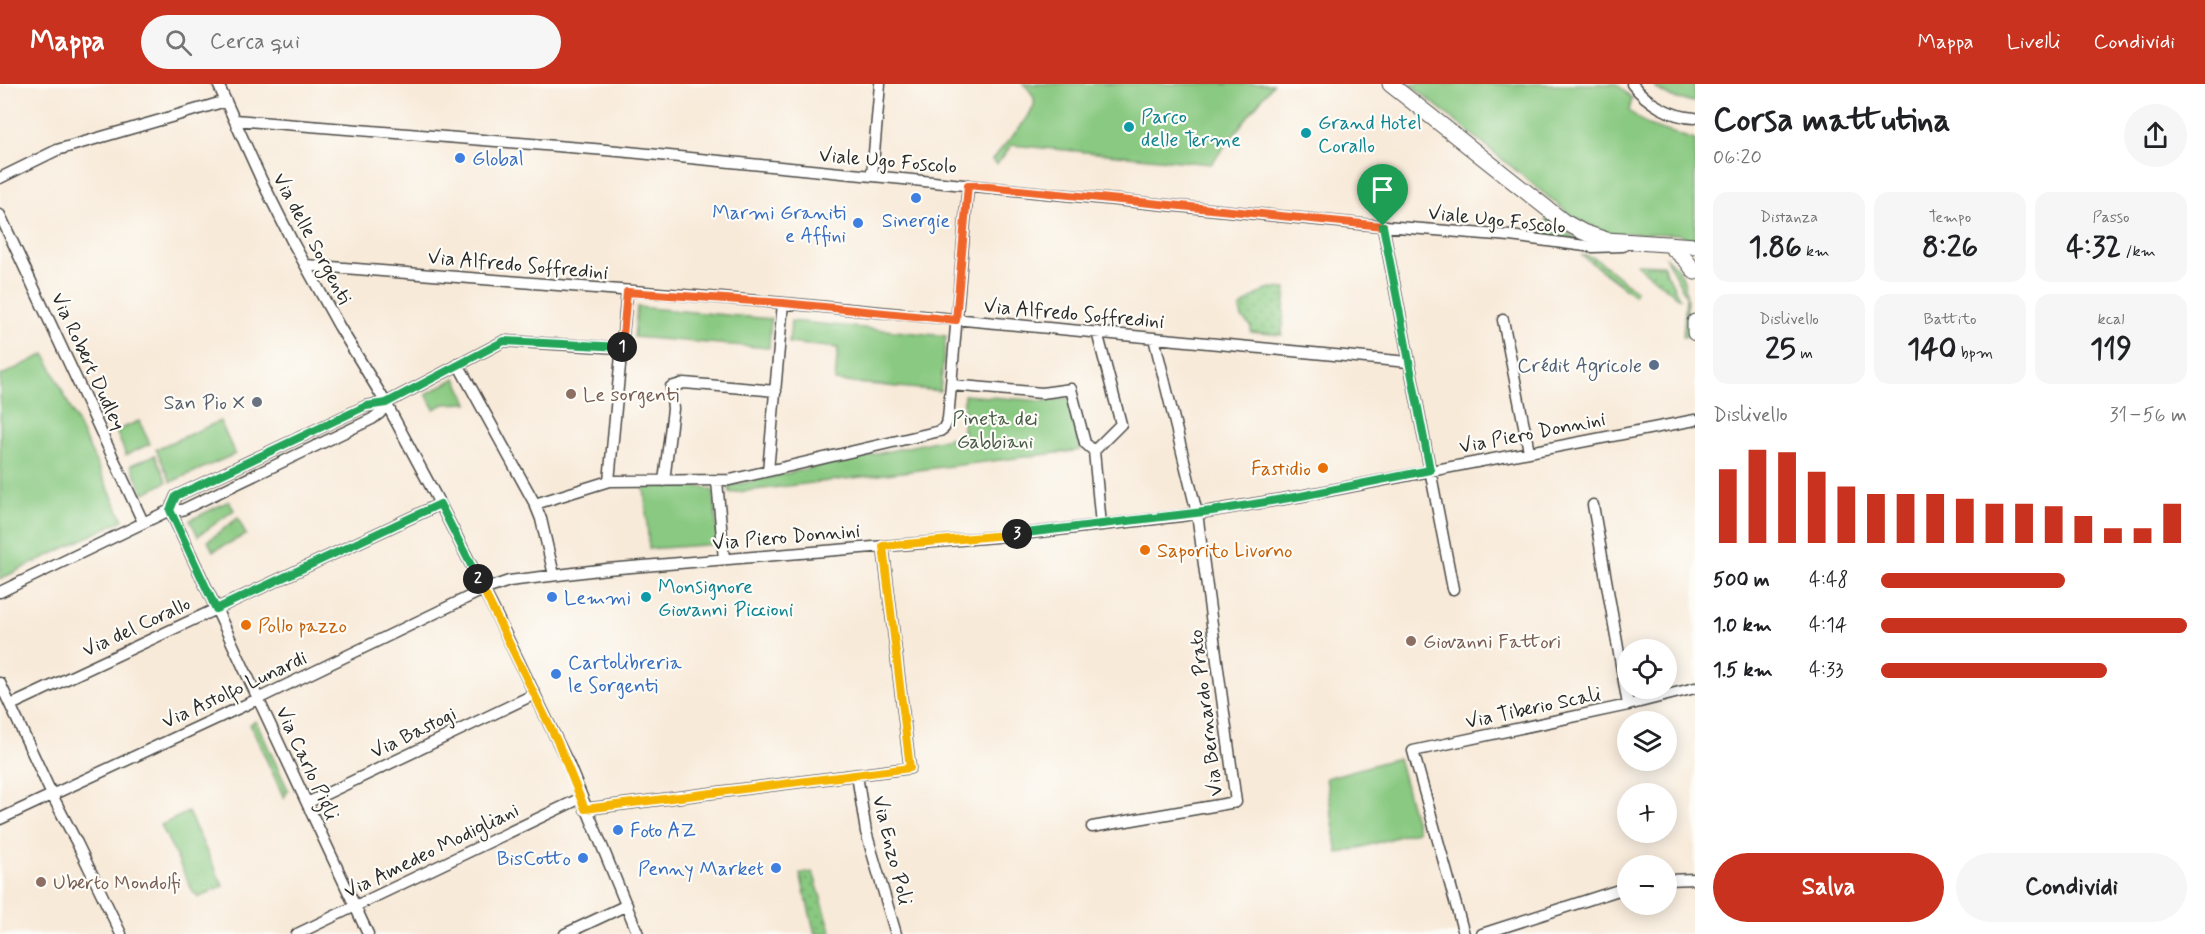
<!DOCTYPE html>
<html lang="it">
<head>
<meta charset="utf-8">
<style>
  body { margin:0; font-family:Mynerve,sans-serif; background:#f6f6f6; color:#202124; height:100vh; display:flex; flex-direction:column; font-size:22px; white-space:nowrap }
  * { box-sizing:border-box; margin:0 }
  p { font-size:20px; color:#757577 }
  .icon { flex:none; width:33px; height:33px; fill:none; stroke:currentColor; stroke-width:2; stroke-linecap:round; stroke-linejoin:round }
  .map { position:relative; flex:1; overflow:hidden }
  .sheet { display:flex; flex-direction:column; background:#fff; width:510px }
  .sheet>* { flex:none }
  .tools { position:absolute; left:1617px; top:555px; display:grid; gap:12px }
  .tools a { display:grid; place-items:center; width:60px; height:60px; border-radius:50%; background:#fff; box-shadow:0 3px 15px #0003; font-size:30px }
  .pin { position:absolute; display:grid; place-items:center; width:51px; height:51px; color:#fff; margin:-62px -26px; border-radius:50% 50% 50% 0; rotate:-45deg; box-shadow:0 0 6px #0007 }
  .pin .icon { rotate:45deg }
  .km { position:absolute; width:30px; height:30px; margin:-15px; border-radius:50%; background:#222; color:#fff; font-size:16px; line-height:30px; text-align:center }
  .round { display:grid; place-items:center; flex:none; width:63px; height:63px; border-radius:32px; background:#f6f6f6 }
  .headline { display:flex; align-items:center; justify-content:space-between; height:102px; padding:0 18px }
  h1 { font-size:33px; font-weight:700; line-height:45px }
  .metrics { display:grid; grid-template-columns:repeat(3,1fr); gap:9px; height:102px; padding:6px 18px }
  .metrics div { display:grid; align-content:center; border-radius:15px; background:#f6f6f6; text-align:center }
  .metrics b { font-size:30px; font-weight:700 }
  .metrics small { font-size:16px; font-weight:400 }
  .metrics p { font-size:16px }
  .chart { height:168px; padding:12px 18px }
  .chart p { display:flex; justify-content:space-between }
  .chart svg { width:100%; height:108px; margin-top:6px; stroke:#c8321e; stroke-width:6 }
  .cta { display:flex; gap:12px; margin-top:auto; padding:12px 18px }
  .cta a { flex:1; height:69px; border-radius:36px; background:#c8321e; color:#fff; font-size:24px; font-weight:700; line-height:69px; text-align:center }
  .cta a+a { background:#f6f6f6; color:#202124 }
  ul { padding:0 18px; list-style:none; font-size:20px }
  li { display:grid; grid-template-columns:96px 72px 1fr; align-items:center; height:45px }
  li i { height:15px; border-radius:8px; background:#c8321e }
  header { display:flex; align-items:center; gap:36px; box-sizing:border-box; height:84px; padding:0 30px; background:#c8321e; color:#fff }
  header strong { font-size:28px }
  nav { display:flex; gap:33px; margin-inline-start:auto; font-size:21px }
  .search { width:420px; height:54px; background:#f6f6f6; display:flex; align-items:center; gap:15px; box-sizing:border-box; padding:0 21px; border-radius:33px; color:#757577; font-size:22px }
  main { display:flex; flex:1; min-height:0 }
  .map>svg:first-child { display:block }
  .grass { fill:url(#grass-dots); stroke:#5a7a56; stroke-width:1.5 }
  .park { fill:#89c981; stroke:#5a7a56; stroke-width:1.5 }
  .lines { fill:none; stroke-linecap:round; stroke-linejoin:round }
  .minor-casing { stroke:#4a4845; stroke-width:13 }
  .secondary-casing { stroke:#4a4845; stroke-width:17 }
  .minor { stroke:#fff; stroke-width:10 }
  .secondary { stroke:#fff; stroke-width:15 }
  .split-1-casing { stroke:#fff; stroke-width:12 }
  .split-2-casing { stroke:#fff; stroke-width:12 }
  .split-3-casing { stroke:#fff; stroke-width:12 }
  .split-4-casing { stroke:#fff; stroke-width:12 }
  .split-1 { stroke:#f0652b; stroke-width:8 }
  .split-2 { stroke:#22a559; stroke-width:8 }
  .split-3 { stroke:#f5b400; stroke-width:8 }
  .split-4 { stroke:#22a559; stroke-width:8 }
  .culture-dot { fill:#0f9aa8; stroke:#fdfcf7; stroke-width:2 }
  .shop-dot { fill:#3f7fe0; stroke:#fdfcf7; stroke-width:2 }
  .service-dot { fill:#5c6f8a; stroke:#fdfcf7; stroke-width:2 }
  .education-dot { fill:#8d6e63; stroke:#fdfcf7; stroke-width:2 }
  .worship-dot { fill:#6b7280; stroke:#fdfcf7; stroke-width:2 }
  .food-dot { fill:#e8710a; stroke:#fdfcf7; stroke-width:2 }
  .labels { text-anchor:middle; stroke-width:4.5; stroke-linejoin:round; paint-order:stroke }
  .culture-label { font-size:20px; fill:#0d838f; stroke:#fdfcf7; text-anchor:start }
  .shop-label { font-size:20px; fill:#366cbe; stroke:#fdfcf7; text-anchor:start }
  .street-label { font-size:20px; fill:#2b2b2b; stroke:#fdfcf7 }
  .service-label { font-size:20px; fill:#4e5e75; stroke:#fdfcf7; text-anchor:end }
  .education-label { font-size:20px; fill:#785e54; stroke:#fdfcf7; text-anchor:start }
  .worship-label { font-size:20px; fill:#5b616d; stroke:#fdfcf7; text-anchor:end }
  .park-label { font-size:20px; fill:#475a45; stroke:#fdfcf7 }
  .food-label { font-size:20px; fill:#c56008; stroke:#fdfcf7; text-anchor:start }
</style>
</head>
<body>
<header>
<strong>Mappa</strong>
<div class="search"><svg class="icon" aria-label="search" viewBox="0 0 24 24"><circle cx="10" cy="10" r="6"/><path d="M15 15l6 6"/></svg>Cerca qui</div>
<nav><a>Mappa</a><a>Livelli</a><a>Condividi</a></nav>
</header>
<main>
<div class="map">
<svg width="1695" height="850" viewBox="0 0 1695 850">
  <defs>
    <pattern id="grass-dots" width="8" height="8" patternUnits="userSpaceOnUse" patternTransform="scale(1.5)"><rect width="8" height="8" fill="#89c981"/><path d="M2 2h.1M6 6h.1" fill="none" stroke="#70a36a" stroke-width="1.8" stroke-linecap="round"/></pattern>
  </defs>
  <rect width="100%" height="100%" fill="#fdfcf7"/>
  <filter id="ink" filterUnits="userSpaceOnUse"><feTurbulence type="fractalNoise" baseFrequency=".0167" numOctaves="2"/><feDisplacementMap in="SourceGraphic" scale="12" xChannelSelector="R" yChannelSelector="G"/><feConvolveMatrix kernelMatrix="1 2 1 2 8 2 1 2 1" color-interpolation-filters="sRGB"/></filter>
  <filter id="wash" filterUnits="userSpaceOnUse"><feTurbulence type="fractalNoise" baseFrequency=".008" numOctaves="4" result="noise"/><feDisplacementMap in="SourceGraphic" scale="24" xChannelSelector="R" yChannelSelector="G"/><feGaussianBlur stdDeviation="1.35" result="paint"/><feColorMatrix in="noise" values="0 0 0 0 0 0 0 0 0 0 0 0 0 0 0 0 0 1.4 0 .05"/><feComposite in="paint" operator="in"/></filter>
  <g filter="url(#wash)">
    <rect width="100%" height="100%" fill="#f8ead9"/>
    <path class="grass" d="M 1547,135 L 1582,158 L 1541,151 Z
      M 1581,171 L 1595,174 L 1636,207 L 1634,211 Z
      M 1666,174 C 1695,193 1684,221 1688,252 L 1683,253 L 1686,212 Z
      M 1636,180 L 1663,181 L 1680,215 Z
      M 1270,204 L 1286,205 L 1282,251 L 1251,248 L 1251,242 L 1242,234 L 1240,224 L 1253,213 Z
      M 813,788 L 832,850 L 815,850 L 800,790 Z"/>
    <path class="park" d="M 1023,0 L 1273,0 L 1211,80 L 1012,61 L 997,80 L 992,76 C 1001,64 1031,34 1034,21 C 1036,13 1029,5 1023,0 Z
      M 1410,0 L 1617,0 L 1632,15 L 1629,27 L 1648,41 L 1695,56 L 1695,156 L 1678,150 L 1607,149 L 1573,133 Z
      M 1656,0 L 1694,0 L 1695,18 L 1672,14 L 1655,4 Z
      M 637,223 L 771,235 L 769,264 L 634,253 Z
      M 791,237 L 946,252 L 940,307 L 835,297 L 838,264 L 789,259 Z
      M 45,270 L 123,436 L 0,495 L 0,292 Z
      M 456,294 L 468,319 L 444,320 L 434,325 L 426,310 Z
      M 964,311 L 1043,317 L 1069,314 L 1081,366 L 730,409 L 729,402 L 963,351 Z
      M 139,337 L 150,360 L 126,371 L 116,347 Z
      M 220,337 L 235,370 L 171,398 L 156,365 Z
      M 155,371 L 167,398 L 145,409 L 143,408 L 131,381 Z
      M 644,402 L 704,403 L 712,406 L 714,411 L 718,460 L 649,465 Z
      M 229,417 L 234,426 L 198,452 L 190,436 Z
      M 238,434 L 246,451 L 213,467 L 208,457 Z
      M 256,637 L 288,706 L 284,714 L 250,640 Z
      M 1398,674 L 1418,747 L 1338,770 L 1326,694 Z
      M 188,728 L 223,802 L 199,813 L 193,808 L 161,741 Z"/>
  </g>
  <g filter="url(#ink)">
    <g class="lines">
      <defs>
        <path id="minor" d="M 218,0 L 262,97 L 292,157 L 339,242 L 386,319 L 440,420 L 492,522 L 568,679 L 638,850
          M 1632,0 C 1647,19 1671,33 1695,34
          M 235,36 L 618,67 L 1360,140 L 1510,152 L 1593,163 L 1623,162
          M 872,92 L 880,0
          M 0,94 L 57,66 L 226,17
          M 0,131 L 143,438
          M 1383,142 L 1453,505
          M 306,181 L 783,219 L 1408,278
          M 1503,236 L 1529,367
          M 458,280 L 535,420 L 541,435 L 554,491
          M 951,301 L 968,101
          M 386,319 L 380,329 L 372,335 L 182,426 L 170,426 L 176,412 L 366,322 L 386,319 L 504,257 L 622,264
          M 1094,367 L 1121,340 L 1097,248
          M 1094,367 L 1101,441
          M 768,387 L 783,219
          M 609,397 L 627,208
          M 664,397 L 673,325 L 671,303 L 684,299 L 776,307
          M 717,397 L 724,475
          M 535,420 L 609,397 L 730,396 L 940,347 L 944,344 L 948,335 L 951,301 L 1042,309 L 1071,305 L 1085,359 L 1094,367
          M 1593,421 L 1628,621
          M 0,508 L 170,426 L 368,850
          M 0,599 L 52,711 L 77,759 L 121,850
          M 11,621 L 440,420
          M 857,691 L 866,748 L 896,850
          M 307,719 L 535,610
          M 585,725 L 910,684 L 883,462
          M 0,735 L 241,623 L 483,506 L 509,497 L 607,485 L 995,453 L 1181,432 L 1301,412 L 1695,336
          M 1092,743 L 1236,718 L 1197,429 L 1154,254
          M 1666,796 L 1695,795
          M 297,850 L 581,714
          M 565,850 L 627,821
          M 1464,850 L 1413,667 L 1628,621 L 1695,604
          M 1482,850 L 1628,803"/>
        <path id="secondary" d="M 1390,0 L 1563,137 L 1583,148 L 1607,156 L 1695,162
          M 1668,160 L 1686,176 L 1695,188
          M 1695,238 L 1695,249"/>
      </defs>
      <use href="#minor" class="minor-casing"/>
      <use href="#secondary" class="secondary-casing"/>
      <use href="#minor" class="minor"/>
      <use href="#secondary" class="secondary"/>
    </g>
  </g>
  <g class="lines" filter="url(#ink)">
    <defs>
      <path id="split-1" d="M 622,263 L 627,208 L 783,219 L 956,236 L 968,101 L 1383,142"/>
      <path id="split-2" d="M 478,495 L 440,420 L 216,525 L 170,426 L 176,412 L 366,322 L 386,319 L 504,257 L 622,263"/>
      <path id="split-3" d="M 478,495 L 558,659 L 585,725 L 910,684 L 883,462 L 1017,450"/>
      <path id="split-4" d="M 1017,450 L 1212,427 L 1301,412 L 1430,386 L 1383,142"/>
    </defs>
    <use href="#split-1" class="split-1-casing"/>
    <use href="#split-2" class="split-2-casing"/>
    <use href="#split-3" class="split-3-casing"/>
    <use href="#split-4" class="split-4-casing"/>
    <use href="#split-1" class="split-1"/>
    <use href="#split-2" class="split-2"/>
    <use href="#split-3" class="split-3"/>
    <use href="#split-4" class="split-4"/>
  </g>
  <g class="culture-dot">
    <circle cx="1129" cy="43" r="6"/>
    <circle cx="1306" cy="49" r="6"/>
    <circle cx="646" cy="513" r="6"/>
  </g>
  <g class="shop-dot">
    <circle cx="460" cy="74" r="6"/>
    <circle cx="916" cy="114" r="6"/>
    <circle cx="858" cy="139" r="6"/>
    <circle cx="552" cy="513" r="6"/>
    <circle cx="556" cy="590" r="6"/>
    <circle cx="618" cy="746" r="6"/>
    <circle cx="583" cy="774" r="6"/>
    <circle cx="776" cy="784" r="6"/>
  </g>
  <circle class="service-dot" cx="1654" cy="281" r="6"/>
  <g class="education-dot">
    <circle cx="571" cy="310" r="6"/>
    <circle cx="1411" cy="557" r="6"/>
    <circle cx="41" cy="798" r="6"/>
  </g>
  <circle class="worship-dot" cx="257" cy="318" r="6"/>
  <g class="food-dot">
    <circle cx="1323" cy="384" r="6"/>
    <circle cx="1145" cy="466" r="6"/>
    <circle cx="246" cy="541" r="6"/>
  </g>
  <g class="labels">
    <g class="culture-label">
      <text x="1141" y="39">Parco<tspan x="1141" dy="23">delle Terme</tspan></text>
      <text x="1318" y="45">Grand Hotel<tspan x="1318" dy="23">Corallo</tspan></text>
      <text x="658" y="509">Monsignore<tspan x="658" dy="23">Giovanni Piccioni</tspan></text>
    </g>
    <g class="shop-label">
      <text x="472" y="81">Global</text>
      <text x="846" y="135" text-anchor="end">Marmi Graniti<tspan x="846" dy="23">e Affini</tspan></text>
      <text x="916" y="143" text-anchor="middle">Sinergie</text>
      <text x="564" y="520">Lemmi</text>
      <text x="568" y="585">Cartolibreria<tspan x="568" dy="23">le Sorgenti</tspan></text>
      <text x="630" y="753">Foto AZ</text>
      <text x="571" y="781" text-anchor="end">BisCotto</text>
      <text x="764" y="791" text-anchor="end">Penny Market</text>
    </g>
    <g class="street-label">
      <text transform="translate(888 76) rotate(5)" y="7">Viale Ugo Foscolo</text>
      <text transform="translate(1497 135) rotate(6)" y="7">Viale Ugo Foscolo</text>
      <text transform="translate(313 154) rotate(62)" y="7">Via delle Sorgenti</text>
      <text transform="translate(518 180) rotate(5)" y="7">Via Alfredo Soffredini</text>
      <text transform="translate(1074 229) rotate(5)" y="7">Via Alfredo Soffredini</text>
      <text transform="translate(89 277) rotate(65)" y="7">Via Robert Dudley</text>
      <text transform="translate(1532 348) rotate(-11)" y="7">Via Piero Donnini</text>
      <text transform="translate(786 452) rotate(-5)" y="7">Via Piero Donnini</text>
      <text transform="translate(136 542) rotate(-25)" y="7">Via del Corallo</text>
      <text transform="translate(234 605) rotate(-25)" y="7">Via Astolfo Lunardi</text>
      <text transform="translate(1533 623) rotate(-12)" y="7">Via Tiberio Scali</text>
      <text transform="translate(1205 629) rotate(-97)" y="7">Via Bernardo Prato</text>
      <text transform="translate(413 648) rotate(-26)" y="7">Via Bastogi</text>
      <text transform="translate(308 679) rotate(65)" y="7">Via Carlo Pigli</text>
      <text transform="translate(431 766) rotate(-26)" y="7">Via Amedeo Modigliani</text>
      <text transform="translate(893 766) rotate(76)" y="7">Via Enzo Poli</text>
    </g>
    <g class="service-label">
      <text x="1642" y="288">Crédit Agricole</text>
    </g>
    <g class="education-label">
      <text x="583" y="317">Le sorgenti</text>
      <text x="1423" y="564">Giovanni Fattori</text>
      <text x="53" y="805">Uberto Mondolfi</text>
    </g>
    <g class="worship-label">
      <text x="245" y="325">San Pio X</text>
    </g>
    <g class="park-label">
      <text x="995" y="341">Pineta dei<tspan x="995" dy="23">Gabbiani</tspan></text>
    </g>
    <g class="food-label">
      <text x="1311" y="391" text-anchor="end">Fastidio</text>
      <text x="1157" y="473">Saporito Livorno</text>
      <text x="258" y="548">Pollo pazzo</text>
    </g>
  </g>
</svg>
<div class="tools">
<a><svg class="icon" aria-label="locate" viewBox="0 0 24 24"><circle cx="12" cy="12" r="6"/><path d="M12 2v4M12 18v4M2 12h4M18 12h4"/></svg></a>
<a><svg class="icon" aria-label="layers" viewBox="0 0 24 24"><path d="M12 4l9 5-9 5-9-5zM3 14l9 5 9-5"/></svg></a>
<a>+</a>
<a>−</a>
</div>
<div class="pin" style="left:1383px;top:142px;background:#1e9e55"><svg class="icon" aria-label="arrive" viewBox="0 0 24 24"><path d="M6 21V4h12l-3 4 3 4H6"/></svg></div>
<b class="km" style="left:622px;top:263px">1</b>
<b class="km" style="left:478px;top:495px">2</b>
<b class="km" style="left:1017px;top:450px">3</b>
</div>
<section class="sheet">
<div class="headline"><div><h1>Corsa mattutina</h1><p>06:20</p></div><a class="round"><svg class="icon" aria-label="share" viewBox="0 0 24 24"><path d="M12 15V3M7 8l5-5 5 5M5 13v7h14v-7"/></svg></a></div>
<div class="metrics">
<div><p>Distanza</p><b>1.86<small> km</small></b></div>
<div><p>Tempo</p><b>8:26</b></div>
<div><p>Passo</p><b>4:32<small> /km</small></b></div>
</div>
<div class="metrics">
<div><p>Dislivello</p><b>25<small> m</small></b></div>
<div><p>Battito</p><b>140<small> bpm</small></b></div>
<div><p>kcal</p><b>119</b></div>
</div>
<div class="chart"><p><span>Dislivello</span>31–56 m</p>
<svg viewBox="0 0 160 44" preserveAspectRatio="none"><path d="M5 44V14M15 44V6M25 44V7M35 44V15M45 44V21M55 44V24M65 44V24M75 44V24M85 44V26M95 44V28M105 44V28M115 44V29M125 44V33M135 44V38M145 44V38M155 44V28"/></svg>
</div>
<ul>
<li><b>500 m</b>4:48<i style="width:60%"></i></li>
<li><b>1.0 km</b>4:14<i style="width:100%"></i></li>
<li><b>1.5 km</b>4:33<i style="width:74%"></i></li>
</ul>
<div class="cta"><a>Salva</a><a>Condividi</a></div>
</section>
</main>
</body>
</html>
